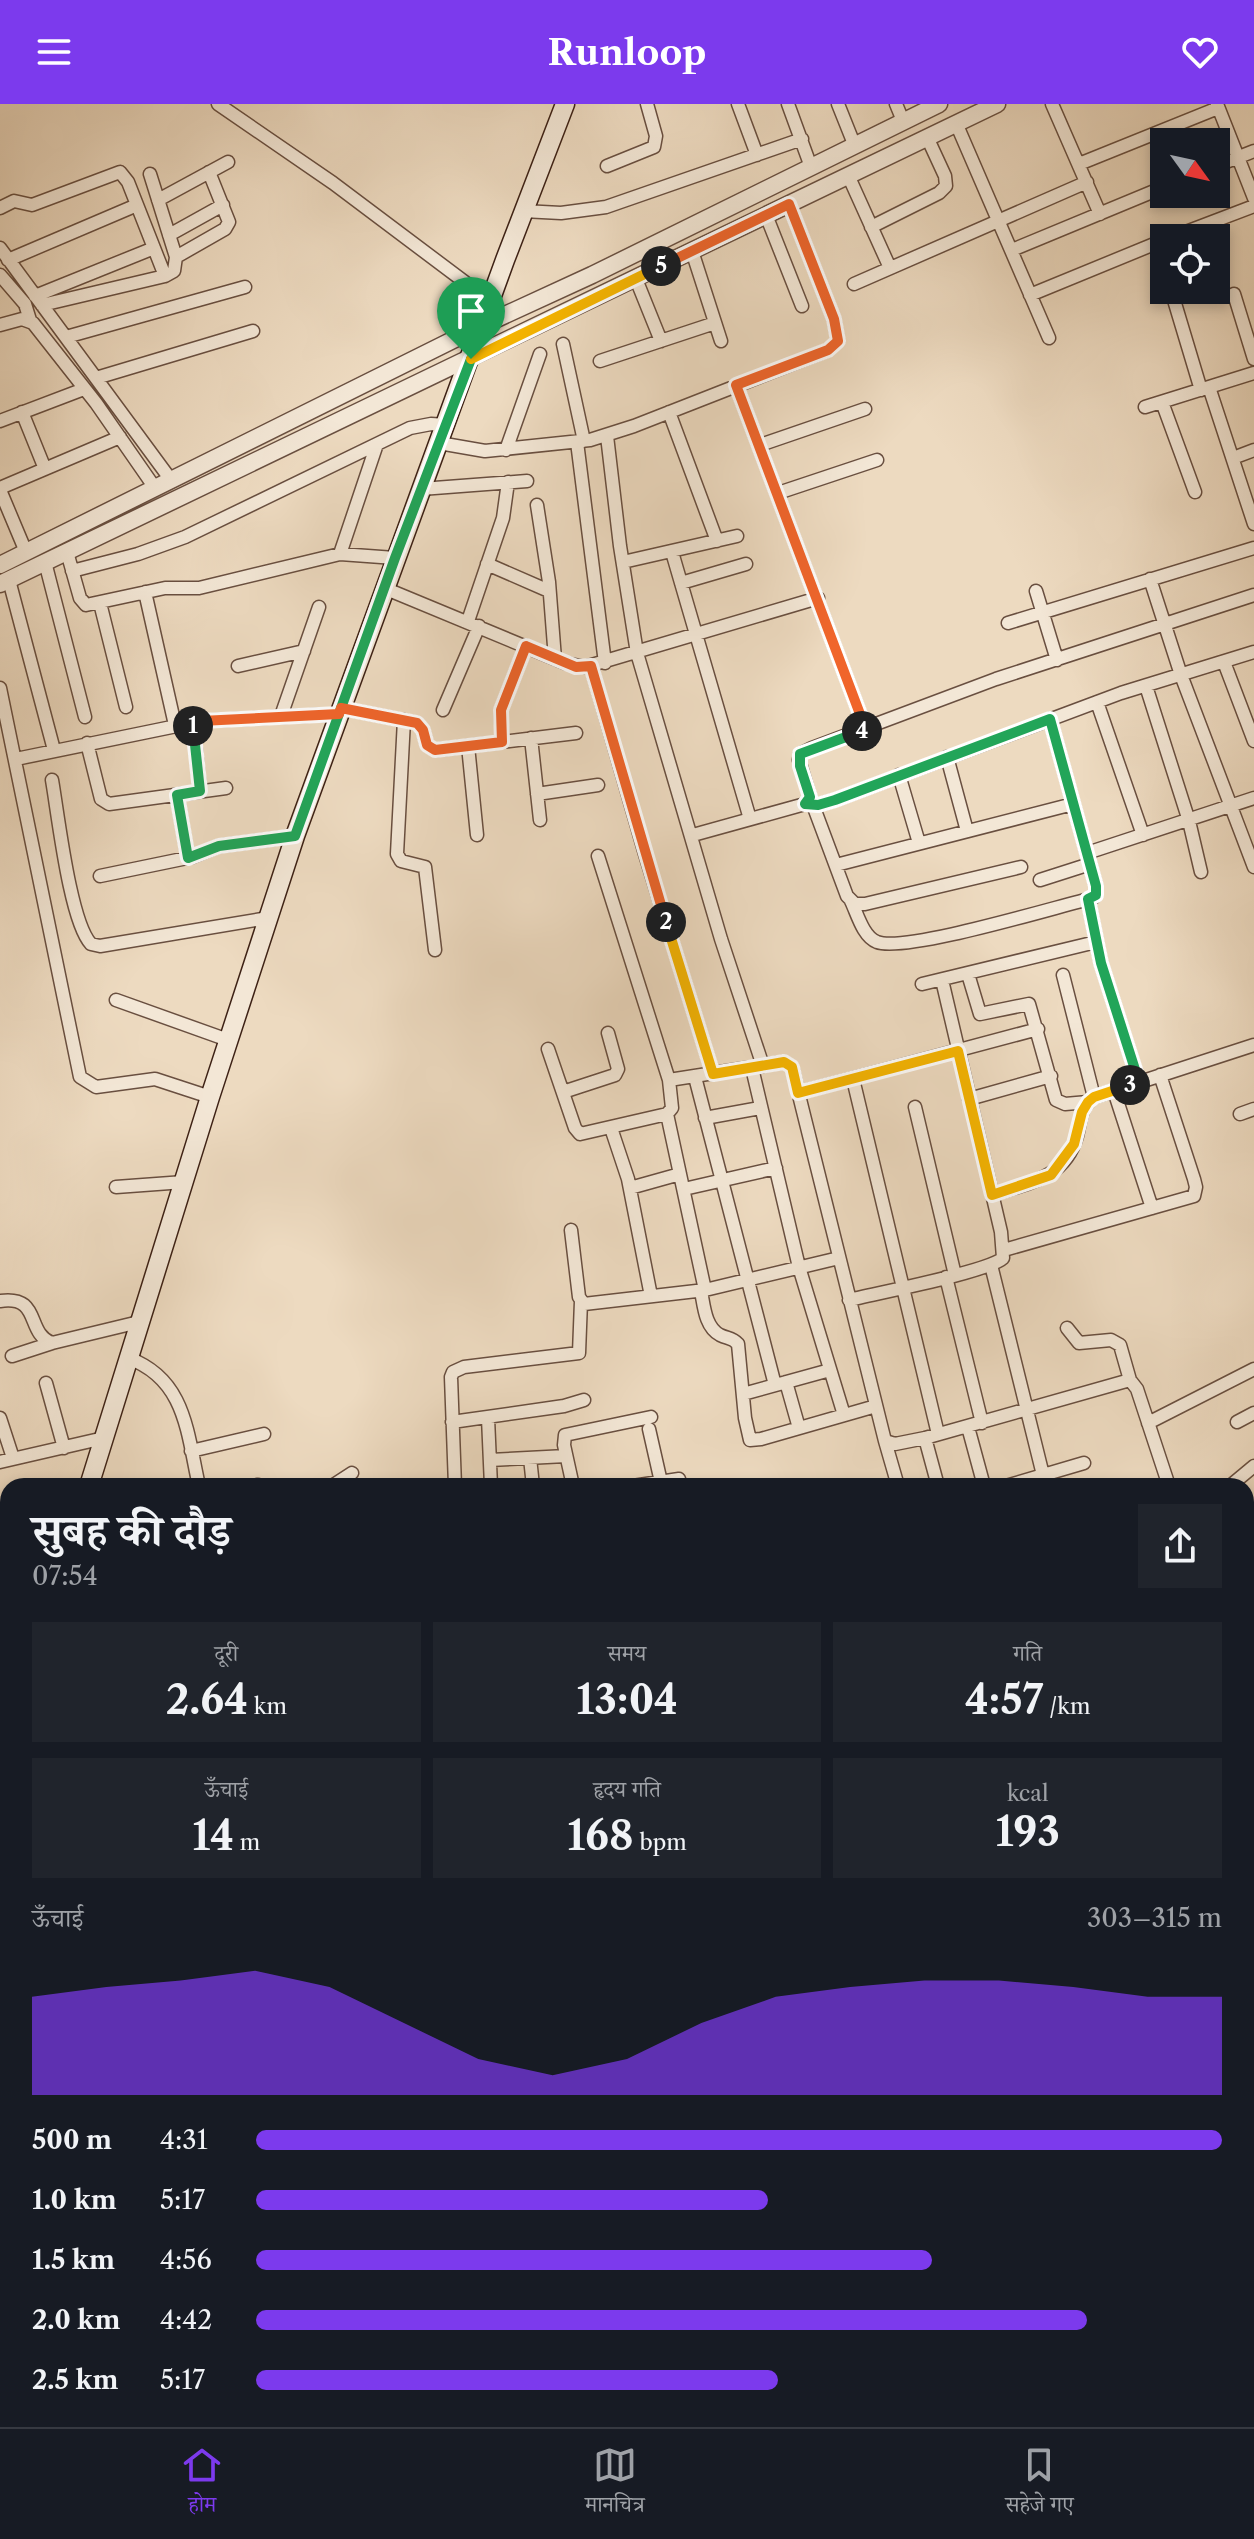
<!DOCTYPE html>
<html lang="hi">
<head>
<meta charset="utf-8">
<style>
  body { margin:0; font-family:"Libre Caslon Text","Noto Serif Devanagari",serif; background:#20242c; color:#f1f3f6; height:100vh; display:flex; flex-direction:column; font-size:30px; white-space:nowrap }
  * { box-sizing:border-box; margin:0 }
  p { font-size:26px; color:#9ea1a6 }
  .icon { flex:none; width:44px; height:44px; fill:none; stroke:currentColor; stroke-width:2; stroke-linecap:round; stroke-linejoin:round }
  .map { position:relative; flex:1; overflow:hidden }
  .sheet { position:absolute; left:0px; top:1374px; width:1254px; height:950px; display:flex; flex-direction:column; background:#171b24; border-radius:24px 24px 0 0; box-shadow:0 4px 12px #0003 }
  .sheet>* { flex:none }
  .needle { width:52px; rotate:123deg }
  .controls { position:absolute; left:1150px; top:24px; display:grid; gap:16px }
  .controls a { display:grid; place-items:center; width:80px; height:80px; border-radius:0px; background:#171b24; box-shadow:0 4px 12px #0003; font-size:40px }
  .pin { position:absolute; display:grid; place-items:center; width:68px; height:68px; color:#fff; margin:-82px -34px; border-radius:50% 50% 50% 0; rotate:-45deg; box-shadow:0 0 8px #0007 }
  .pin .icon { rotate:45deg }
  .km { position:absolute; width:40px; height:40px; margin:-20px; border-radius:50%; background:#222; color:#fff; font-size:22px; line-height:40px; text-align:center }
  .round { display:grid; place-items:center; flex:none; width:84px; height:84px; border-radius:0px; background:#20242c }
  .headline { display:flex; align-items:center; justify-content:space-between; height:136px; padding:0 32px }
  h1 { font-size:44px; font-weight:700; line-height:60px }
  .stats { display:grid; grid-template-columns:repeat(3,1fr); gap:12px; height:136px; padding:8px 32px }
  .stats div { display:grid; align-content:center; border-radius:0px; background:#20242c; text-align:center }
  .stats b { font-size:40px; font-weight:700 }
  .stats small { font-size:22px; font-weight:400 }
  .stats p { font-size:22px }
  .chart { height:224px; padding:16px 32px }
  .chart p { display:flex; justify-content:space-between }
  .chart svg { width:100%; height:144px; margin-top:8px; fill:#7c3aed; opacity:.7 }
  ul { padding:0 32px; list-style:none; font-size:26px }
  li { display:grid; grid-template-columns:128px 96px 1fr; align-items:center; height:60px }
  li i { height:20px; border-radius:10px; background:#7c3aed }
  header { display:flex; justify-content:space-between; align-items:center; height:104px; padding:0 32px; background:#7c3aed; color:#fff; font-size:36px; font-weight:700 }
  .menu { display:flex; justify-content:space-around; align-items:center; height:112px; border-top:2px solid #363941; background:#171b24; font-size:22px; color:#9ea1a6 }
  .menu a { display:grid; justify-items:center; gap:4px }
  .menu .on { color:#7c3aed }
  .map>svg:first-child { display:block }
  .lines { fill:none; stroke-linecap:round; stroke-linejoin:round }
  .minor-casing { stroke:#694f40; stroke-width:15 }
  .tertiary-casing { stroke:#694f40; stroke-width:19 }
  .secondary-casing { stroke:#3d2115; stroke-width:21 }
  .primary-casing { stroke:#3d2115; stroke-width:23 }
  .minor { stroke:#f3e7d6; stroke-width:12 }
  .tertiary { stroke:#f3e7d6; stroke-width:16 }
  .secondary { stroke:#f3e7d6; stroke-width:18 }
  .primary { stroke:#eddac0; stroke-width:20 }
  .rail { stroke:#3d2115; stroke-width:3; stroke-dasharray:14 14; stroke-linecap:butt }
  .split-1-casing { stroke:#fff; stroke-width:16 }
  .split-2-casing { stroke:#fff; stroke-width:16 }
  .split-3-casing { stroke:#fff; stroke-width:16 }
  .split-4-casing { stroke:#fff; stroke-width:16 }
  .split-5-casing { stroke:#fff; stroke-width:16 }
  .split-6-casing { stroke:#fff; stroke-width:16 }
  .split-1 { stroke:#22a559; stroke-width:10 }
  .split-2 { stroke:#f0652b; stroke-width:10 }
  .split-3 { stroke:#f5b400; stroke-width:10 }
  .split-4 { stroke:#22a559; stroke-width:10 }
  .split-5 { stroke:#f0652b; stroke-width:10 }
  .split-6 { stroke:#f5b400; stroke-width:10 }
</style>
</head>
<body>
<header><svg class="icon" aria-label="menu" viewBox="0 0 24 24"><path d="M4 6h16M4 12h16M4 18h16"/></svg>Runloop<svg class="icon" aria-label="heart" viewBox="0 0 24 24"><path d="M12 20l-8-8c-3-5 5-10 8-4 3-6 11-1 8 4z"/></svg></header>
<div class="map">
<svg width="1254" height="2323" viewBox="0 0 1254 2323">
  <rect width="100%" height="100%" fill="#eddac0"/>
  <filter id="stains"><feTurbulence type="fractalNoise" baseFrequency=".0025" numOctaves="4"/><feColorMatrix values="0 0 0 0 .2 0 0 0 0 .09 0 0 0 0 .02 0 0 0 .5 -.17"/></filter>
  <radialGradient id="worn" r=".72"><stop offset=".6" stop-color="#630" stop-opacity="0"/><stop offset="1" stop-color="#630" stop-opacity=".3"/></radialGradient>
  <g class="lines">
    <defs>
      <path id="minor" d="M 218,0 L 333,79 L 490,197
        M 738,0 L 757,51
        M 788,0 L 811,63
        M 838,0 L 854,40
        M 896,0 L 903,17
        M 1052,0 L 1100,110
        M 1217,0 L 1254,94
        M 956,19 L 1049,234
        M 1079,60 L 1218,4
        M 607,62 L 654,43 L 656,32 L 647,0
        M 1216,62 L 1254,47
        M 848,71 L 890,164
        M 158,96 L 228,58
        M 0,104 L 14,97 L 32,101 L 120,68 L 128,78 L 165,172
        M 523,107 L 561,109 L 606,103 L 802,35
        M 766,111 L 802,202
        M 871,123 L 939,89 L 946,82 L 945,72 L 927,33
        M 169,131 L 223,101
        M 1170,134 L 1254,102
        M 0,144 L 171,376
        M 1012,146 L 1164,83
        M 692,147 L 721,237
        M 176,153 L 225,125 L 229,118 L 209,68
        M 8,156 L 137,101
        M 0,171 L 25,200 L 30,216
        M 636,175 L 661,237
        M 854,180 L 1087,78
        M 1171,186 L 1201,286
        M 1234,190 L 1254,255
        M 1030,191 L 1164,136
        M 35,192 L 154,144
        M 42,201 L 165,172 L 174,167 L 176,153 L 150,70
        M 0,221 L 22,215 L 33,219 L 96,299 L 155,384
        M 66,233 L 245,183
        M 563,240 L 584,337
        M 600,257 L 715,219
        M 96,274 L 253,227
        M 736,281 L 866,626
        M 1209,283 L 1254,420
        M 1162,298 L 1195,388
        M 1145,303 L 1254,269
        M 22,308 L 45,365
        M 669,308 L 717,437
        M 0,317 L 84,285
        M 607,332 L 620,442 L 637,549 L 721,835 L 763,962
        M 577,338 L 605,559
        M 439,339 L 485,347 L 590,336 L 634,322 L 828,246 L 838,237 L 834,215 L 789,100
        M 760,341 L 865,305
        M 506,346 L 540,250
        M 1233,354 L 1254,346
        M 0,384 L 120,333
        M 421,385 L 527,377
        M 0,386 L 26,448
        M 778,389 L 877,356
        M 537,401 L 549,478 L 555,555
        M 67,448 L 80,494 L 86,501 L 165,484 L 199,484 L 340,450 L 395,454
        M 672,448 L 750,715
        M 340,450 L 377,340
        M 45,458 L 85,613
        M 623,458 L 737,432
        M 487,460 L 549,487
        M 72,467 L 138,450 L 185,433 L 410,324 L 431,320 L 446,321
        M 1150,475 L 1181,571 L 1254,763
        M 9,476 L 54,646
        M 681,479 L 746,460
        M 384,484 L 565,559 L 585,563 L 818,494
        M 1036,487 L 1057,556
        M 145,488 L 175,621
        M 100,499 L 126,603
        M 468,517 L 503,414 L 508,378
        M 1008,519 L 1254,444
        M 1224,558 L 1254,637
        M 238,562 L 304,547
        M 591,562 L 645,750 L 713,970
        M 1146,582 L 1189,717 L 1201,768
        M 0,584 L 80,973 L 96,983 L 155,975 L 210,993
        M 1097,598 L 1143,731
        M 341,604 L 417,619 L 423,626 L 427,641 L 435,646 L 576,629
        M 443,606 L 479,522
        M 281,612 L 319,503
        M 404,616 L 397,750 L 401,757 L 425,763 L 435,846
        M 193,618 L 200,687
        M 531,634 L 540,716
        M 502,638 L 501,606 L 526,542
        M 87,639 L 101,695 L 109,700 L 226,684
        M 468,642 L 477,731
        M 947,653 L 967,727
        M 16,655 L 201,617 L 339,610
        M 899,671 L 919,739
        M 52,676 C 58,710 70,818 91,840 L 100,842 L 268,814
        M 537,690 L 598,681
        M 177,691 L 188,754
        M 805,700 L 818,701 L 835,696 L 1121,589 L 1254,548
        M 813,701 L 847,792 L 855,800 L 865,800 L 1021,763
        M 693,731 L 805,700 L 810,693 L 799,656 L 800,650 L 812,644 L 996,575 L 1254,491
        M 1087,749 L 1254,694
        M 598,752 L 669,976 L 784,958 L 792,963 L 885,1337 L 895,1340 L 925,1334 L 1130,1276 L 1137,1285 L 1169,1382
        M 836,761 L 1073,700
        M 100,772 L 192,753 L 219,742 L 295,732
        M 1040,776 L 1090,760
        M 1088,795 L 1101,859 L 1139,978
        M 851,797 C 857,809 863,833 877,838 C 905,849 1055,803 1093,794 L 1096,791 L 1096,782 L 1050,615
        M 968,870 L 980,910 L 1029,900 L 1056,996 L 1065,1000 L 1088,998
        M 1063,871 L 1094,993
        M 922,880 L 1096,838
        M 116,896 L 228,936
        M 548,945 L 575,1024 L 580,1030 L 667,1010 L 672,1004 L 669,976
        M 752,964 L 799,1163 L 844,1311
        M 695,973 L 775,1281
        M 853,975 L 938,1330
        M 1114,987 L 1152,1104
        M 563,988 L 615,971 L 618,965 L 608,929
        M 798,989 L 1038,925
        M 969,995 L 1051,972
        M 915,1003 L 955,1171
        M 667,1010 L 705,1186
        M 1240,1010 L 1254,1005
        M 705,1014 L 760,1004
        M 611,1024 L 628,1075 L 651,1192
        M 116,1083 L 184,1078
        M 630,1084 L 680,1070
        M 684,1085 L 776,1064
        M 992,1091 C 1028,1079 1065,1075 1077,1032 C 1081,1016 1080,1004 1094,993 L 1254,941
        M 571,1126 L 579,1193 L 584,1200 L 705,1186 L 839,1154
        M 1004,1146 L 1194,1092 L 1196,1083 L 1194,1075 L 1160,971
        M 991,1161 L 1043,1371
        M 946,1173 L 982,1319
        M 701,1187 C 704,1202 705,1223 720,1231 C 728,1235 732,1233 738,1240 L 745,1314 L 750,1336 L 761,1335 L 876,1302
        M 849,1196 C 877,1189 988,1168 1003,1154 L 1001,1128 L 942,876
        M 0,1197 C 42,1191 25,1229 52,1239 L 139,1218
        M 1067,1224 L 1079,1239 L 1111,1236 L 1120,1241 L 1130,1276
        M 12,1252 L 52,1239
        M 128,1254 C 186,1275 187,1329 199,1382
        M 786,1278 L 799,1324
        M 46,1279 L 64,1344
        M 743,1290 L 830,1266
        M 0,1314 L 13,1354
        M 488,1314 L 491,1382
        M 452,1318 L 564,1302 L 584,1296
        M 1237,1318 L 1254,1309
        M 1148,1319 L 1254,1265
        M 968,1323 L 984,1382
        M 649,1325 L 661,1378
        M 925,1334 L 938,1382
        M 885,1337 L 898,1382
        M 191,1347 L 264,1330
        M 530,1354 L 533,1382
        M 490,1356 L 566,1352
        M 0,1358 L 104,1334
        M 252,1382 L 258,1381
        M 332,1382 L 352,1369
        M 455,1382 L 451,1273 L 453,1268 L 464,1263 L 579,1249 L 581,1197
        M 573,1382 L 564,1341 L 565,1331 L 651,1313
        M 633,1382 L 679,1375
        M 1006,1382 L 1084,1359
        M 1230,1382 L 1254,1362
        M 1246,1549 L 1254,1559
        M 0,1737 L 8,1739
        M 0,1902 L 8,1902
        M 1246,2134 L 1254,2135
        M 0,2140 L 8,2139
        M 0,2230 L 8,2228
        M 1246,2280 L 1254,2278
        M 54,2316 L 56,2323
        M 114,2316 L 116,2323
        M 372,2316 L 372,2323
        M 537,2316 L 539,2323
        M 736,2316 L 754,2323
        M 1065,2316 L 1066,2323
        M 1103,2316 L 1106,2323
        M 1164,2316 L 1166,2323
        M 1220,2316 L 1223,2323
        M 180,2323 L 193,2316
        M 292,2323 L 296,2316
        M 453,2323 L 456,2316
        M 612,2323 L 624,2318
        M 766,2323 L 766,2316
        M 890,2323 L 902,2316
        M 964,2323 L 977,2316"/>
      <path id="tertiary" d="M 0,461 L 481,222 L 592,171 L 939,0
        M 0,480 L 997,0
        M 1246,1494 L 1254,1487
        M 0,2276 L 7,2323"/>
      <path id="secondary" d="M 89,1382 L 210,993 L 295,732 L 505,156 L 565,0
        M 0,1631 L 8,1622"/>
      <path id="primary" d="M 1246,1817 L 1254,1815
        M 0,1891 L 8,1892
        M 855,2316 L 862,2323"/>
    </defs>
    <use href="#minor" class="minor-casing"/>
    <use href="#tertiary" class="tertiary-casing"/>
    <use href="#secondary" class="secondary-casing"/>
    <use href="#primary" class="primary-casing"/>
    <use href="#minor" class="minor"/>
    <use href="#tertiary" class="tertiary"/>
    <use href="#secondary" class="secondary"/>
    <use href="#primary" class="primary"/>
    <path class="rail" d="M 0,1762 L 8,1764
      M 1246,2043 L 1254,2043"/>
  </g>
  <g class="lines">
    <defs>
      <path id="split-1" d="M 193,622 L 200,687 L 177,691 L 188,754 L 219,742 L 295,732 L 395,454 L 471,255"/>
      <path id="split-2" d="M 193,622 L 193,618 L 201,617 L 339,610 L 341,604 L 417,619 L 423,626 L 427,641 L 435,646 L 502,638 L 501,606 L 526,542 L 576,563 L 591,562 L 666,818"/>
      <path id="split-3" d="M 666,818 L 713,970 L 784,958 L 792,963 L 798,989 L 958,947 L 992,1091 L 1051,1071 L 1074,1040 L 1082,1008 L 1088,998 L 1094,993 L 1130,981"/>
      <path id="split-4" d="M 862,627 L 800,650 L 800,662 L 810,693 L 805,700 L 818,701 L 835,696 L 1050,615 L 1096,782 L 1096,791 L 1088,795 L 1101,859 L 1139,978 L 1130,981"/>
      <path id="split-5" d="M 661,162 L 789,100 L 834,215 L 838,237 L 828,246 L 736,281 L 866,626 L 862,627"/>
      <path id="split-6" d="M 471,255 L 661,162"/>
    </defs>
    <use href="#split-1" class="split-1-casing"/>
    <use href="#split-2" class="split-2-casing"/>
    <use href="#split-3" class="split-3-casing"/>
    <use href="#split-4" class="split-4-casing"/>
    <use href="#split-5" class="split-5-casing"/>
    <use href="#split-6" class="split-6-casing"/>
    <use href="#split-1" class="split-1"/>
    <use href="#split-2" class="split-2"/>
    <use href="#split-3" class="split-3"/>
    <use href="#split-4" class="split-4"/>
    <use href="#split-5" class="split-5"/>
    <use href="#split-6" class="split-6"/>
  </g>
  <rect width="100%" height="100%" filter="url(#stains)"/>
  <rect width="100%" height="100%" fill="url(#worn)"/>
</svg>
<div class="controls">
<a><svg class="needle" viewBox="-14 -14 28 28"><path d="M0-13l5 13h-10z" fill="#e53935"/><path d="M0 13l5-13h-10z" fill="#9ea1a6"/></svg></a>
<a><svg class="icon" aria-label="locate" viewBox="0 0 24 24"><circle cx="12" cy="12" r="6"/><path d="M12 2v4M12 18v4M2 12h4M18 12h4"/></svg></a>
</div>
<div class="pin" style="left:471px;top:255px;background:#1e9e55"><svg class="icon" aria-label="arrive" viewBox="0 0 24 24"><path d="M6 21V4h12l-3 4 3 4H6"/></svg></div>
<b class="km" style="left:193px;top:622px">1</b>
<b class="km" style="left:666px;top:818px">2</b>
<b class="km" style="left:1130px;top:981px">3</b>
<b class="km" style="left:862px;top:627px">4</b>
<b class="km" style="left:661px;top:162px">5</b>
<section class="sheet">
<div class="headline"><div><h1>सुबह की दौड़</h1><p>07:54</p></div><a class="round"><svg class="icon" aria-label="share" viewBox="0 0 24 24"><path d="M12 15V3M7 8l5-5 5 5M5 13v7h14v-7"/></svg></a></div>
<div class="stats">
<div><p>दूरी</p><b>2.64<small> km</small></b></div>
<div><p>समय</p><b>13:04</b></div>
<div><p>गति</p><b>4:57<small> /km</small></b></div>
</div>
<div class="stats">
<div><p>ऊँचाई</p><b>14<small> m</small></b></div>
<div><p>हृदय गति</p><b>168<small> bpm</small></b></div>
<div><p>kcal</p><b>193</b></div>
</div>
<div class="chart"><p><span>ऊँचाई</span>303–315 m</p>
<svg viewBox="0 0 160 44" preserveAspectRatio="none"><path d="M0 44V14L10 11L20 9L30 6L40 11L50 22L60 33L70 38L80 33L90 22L100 14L110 11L120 9L130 9L140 11L150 14L160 14V44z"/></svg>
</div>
<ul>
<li><b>500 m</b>4:31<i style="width:100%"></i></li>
<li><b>1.0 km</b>5:17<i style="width:53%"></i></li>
<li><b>1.5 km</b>4:56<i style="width:70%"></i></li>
<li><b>2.0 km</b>4:42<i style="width:86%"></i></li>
<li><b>2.5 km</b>5:17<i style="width:54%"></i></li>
</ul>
</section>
</div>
<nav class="menu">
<a class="on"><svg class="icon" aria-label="home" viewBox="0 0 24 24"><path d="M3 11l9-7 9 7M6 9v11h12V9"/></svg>होम</a>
<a><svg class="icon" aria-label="map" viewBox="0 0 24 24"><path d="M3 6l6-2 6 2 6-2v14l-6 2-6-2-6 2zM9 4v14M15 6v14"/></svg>मानचित्र</a>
<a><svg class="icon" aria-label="saved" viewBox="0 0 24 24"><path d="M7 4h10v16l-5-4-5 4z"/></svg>सहेजे गए</a>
</nav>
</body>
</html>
